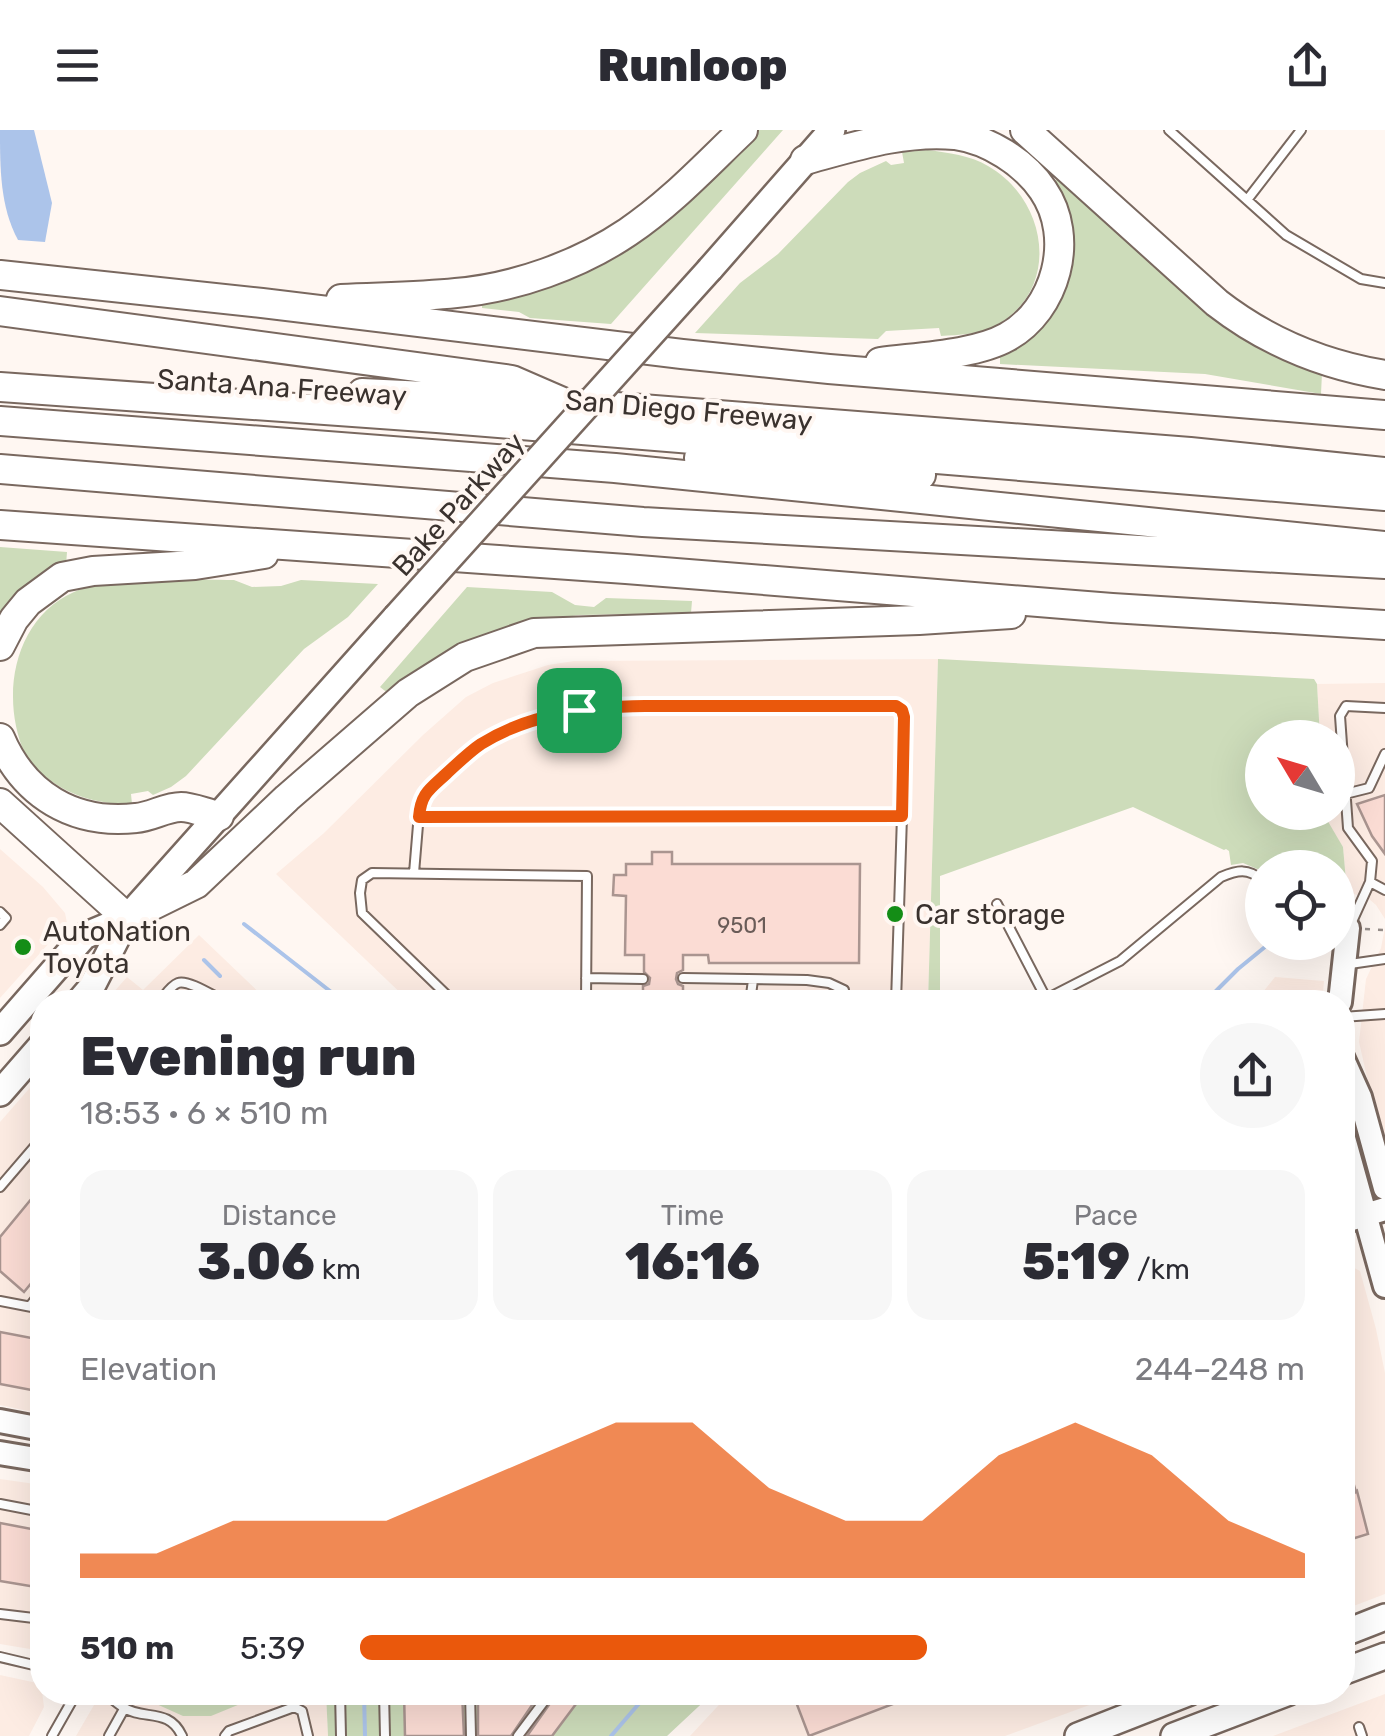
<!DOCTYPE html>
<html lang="en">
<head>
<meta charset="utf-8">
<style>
  body { margin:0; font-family:Rubik,sans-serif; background:#f7f7f7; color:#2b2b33; height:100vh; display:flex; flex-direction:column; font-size:38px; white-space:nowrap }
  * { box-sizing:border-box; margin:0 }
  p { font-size:32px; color:#7c7c81 }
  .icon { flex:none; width:55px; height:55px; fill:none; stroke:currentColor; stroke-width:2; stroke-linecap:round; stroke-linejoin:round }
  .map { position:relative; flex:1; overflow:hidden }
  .sheet { position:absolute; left:30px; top:860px; width:1325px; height:715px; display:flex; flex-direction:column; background:#fff; border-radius:40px; box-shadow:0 10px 40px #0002 }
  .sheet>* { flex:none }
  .needle { width:65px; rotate:308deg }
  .fabs { position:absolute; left:1245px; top:590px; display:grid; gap:20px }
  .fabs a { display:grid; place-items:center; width:110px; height:110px; border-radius:50%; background:#fff; box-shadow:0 10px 40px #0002; font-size:50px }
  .pin { position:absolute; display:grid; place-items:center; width:85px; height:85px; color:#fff; margin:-42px; border-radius:20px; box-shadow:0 5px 15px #0006 }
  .round { display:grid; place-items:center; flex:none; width:105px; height:105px; border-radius:52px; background:#f7f7f7 }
  .overview { display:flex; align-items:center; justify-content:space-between; height:170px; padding:0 50px }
  h1 { font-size:55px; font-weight:800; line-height:75px }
  .metrics { display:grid; grid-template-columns:repeat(3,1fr); gap:15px; height:170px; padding:10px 50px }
  .metrics div { display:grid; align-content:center; border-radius:25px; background:#f7f7f7; text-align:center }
  .metrics b { font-size:50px; font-weight:800 }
  .metrics small { font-size:28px; font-weight:400 }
  .metrics p { font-size:28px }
  .chart { height:280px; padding:20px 50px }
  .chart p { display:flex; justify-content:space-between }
  .chart svg { width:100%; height:180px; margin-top:10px; fill:#ea580c; opacity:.7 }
  ul { padding:0 50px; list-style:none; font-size:32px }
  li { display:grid; grid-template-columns:160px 120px 1fr; align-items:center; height:75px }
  li i { height:25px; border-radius:12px; background:#ea580c }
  header { display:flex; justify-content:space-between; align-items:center; height:130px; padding:0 50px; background:#fff; font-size:45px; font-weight:800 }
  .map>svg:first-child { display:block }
  .built { fill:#fdece3 }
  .green { fill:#cddcba }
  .water { fill:#acc4ea }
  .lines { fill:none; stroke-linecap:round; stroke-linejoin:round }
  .stream { stroke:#acc4ea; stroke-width:4 }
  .building { fill:#fbdcd4; stroke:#aa9590; stroke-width:2.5 }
  .lane-casing { stroke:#79685f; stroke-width:12 }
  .secondary-casing { stroke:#79685f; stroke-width:28 }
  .primary-casing { stroke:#79685f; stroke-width:30 }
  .highway-casing { stroke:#79685f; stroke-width:32 }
  .path { stroke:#968e8a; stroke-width:2.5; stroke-dasharray:5 8; stroke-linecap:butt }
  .lane { stroke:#fff; stroke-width:8 }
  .secondary { stroke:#fff; stroke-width:22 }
  .primary { stroke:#fff; stroke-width:25 }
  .highway { stroke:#fff; stroke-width:28 }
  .primary-bridge-casing { stroke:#79685f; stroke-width:30; stroke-linecap:butt }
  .primary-bridge { stroke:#fff; stroke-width:25 }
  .route-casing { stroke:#fff; stroke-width:20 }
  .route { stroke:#ea580c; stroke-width:12 }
  .poi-dot { fill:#148d16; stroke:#fff7f2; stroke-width:4 }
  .labels { text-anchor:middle; stroke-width:8; stroke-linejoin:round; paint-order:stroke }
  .number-label { font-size:22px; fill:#6a5c58 }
  .street-label { font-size:28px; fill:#3a322e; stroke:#fff7f2 }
  .poi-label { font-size:28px; fill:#3a322e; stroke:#fff7f2; text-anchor:start }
</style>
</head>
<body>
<header><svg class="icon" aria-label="menu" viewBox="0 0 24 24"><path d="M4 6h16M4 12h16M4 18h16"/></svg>Runloop<svg class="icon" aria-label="share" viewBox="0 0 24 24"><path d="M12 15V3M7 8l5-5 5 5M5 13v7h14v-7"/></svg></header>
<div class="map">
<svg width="1385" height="1606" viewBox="0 0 1385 1606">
  <rect width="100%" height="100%" fill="#fff7f2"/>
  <path class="built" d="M 938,529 L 928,872 L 410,872 L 276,744 L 324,703 L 423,605 L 466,567 L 493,553 L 548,535 L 574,531 Z
    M 1385,553 L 1385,789 L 1376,775 L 1368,768 L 1347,762 L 1343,717 L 1323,685 L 1323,683 L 1338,682 L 1338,608 L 1320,607 L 1317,554 Z
    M 0,719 L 43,757 L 65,783 L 67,793 L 0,868 Z
    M 1385,797 L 1385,1026 L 1359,912 L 1366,849 L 1381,818 Z
    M 199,805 L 269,872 L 105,872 L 127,847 L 143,860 Z
    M 1275,847 L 1324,851 L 1322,872 L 1255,872 Z
    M 42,944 L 42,1284 L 0,1275 L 0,992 Z
    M 1343,1132 L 1360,1141 L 1376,1199 L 1385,1243 L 1385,1464 L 1343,1480 Z
    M 0,1349 L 42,1355 L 42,1521 L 0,1514 Z
    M 0,1545 L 37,1553 L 42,1561 L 44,1577 L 29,1606 L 0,1606 Z
    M 101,1563 L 326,1563 L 328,1606 L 76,1606 Z
    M 730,1563 L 1122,1563 L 1005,1606 L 690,1606 Z
    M 1385,1564 L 1385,1606 L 1273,1606 Z"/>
  <path class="green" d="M 758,0 L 783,0 L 611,194 L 530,188 L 519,182 L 482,178 L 482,171 L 676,77 Z
    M 928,20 C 948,23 970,25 988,36 C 1048,70 1062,160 995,196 C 979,204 959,205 941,206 L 939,198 L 886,201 L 878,209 L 695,203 L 740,153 L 778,124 L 848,52 L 860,43 L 886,31 L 891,35 L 904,33 L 902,22 Z
    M 1059,47 L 1200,177 L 1247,209 L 1322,243 L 1321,264 L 1205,244 L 1000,234 L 1000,225 L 1050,183 L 1050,57 Z
    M 0,417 L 67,422 L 66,435 L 0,490 Z
    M 234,450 L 252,457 L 281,456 L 301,450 L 378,454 L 348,487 L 304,519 L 186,646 L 171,657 L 153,665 L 148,661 L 131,664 L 132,674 C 91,675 49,660 25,624 C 0,568 13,489 74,462 C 116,444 188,450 234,450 Z
    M 467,457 L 552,462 L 575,475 L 594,477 L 606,468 L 692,471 L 691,483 L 579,485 L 532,492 L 389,564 L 380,557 Z
    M 938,529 L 1314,549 L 1317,554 L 1320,607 L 1262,608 L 1262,682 L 1323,683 L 1343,717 L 1347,762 L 1338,765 L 1338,738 L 1262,738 L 1262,741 L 1243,733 L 1231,735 L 1229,721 L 1226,719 L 1224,720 L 1133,677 L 940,746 L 940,872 L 928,872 Z
    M 132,1563 L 267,1563 L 211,1586 L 183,1586 Z
    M 326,1563 L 713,1563 L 667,1606 L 328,1606 Z"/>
  <path class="water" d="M 0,0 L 34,0 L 52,73 L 45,112 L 18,110 C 0,77 0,38 0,0 Z"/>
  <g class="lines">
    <path class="stream" d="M 244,794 L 344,872
      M 204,830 L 220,846
      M 1205,872 L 1238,839 L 1271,812
      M 364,1562 L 365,1606
      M 611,1606 L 649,1562"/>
  </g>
  <path class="building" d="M 1385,665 L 1385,724 L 1372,706 L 1357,674 Z
    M 652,722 L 672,722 L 672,734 L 860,734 L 859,833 L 709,833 L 708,825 L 683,825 L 683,840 L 677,843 L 676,849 L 678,854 L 683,856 L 683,871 L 643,870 L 643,856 L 649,854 L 650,848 L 644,842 L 644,825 L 625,825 L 626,766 L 613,765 L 614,745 L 626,745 L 626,734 L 652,734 Z
    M 42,1056 L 42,1140 L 24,1162 L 0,1141 L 0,1107 Z
    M 0,1202 L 42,1210 L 42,1262 L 0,1254 Z
    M 1342,1328 L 1346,1328 L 1356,1362 L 1357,1361 L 1368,1404 L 1342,1412 Z
    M 0,1393 L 42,1401 L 42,1458 L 0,1451 Z
    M 404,1562 L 462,1562 L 464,1606 L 405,1606 Z
    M 478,1562 L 541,1562 L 511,1606 L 478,1606 Z
    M 558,1562 L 585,1562 L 552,1606 L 527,1606 Z
    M 810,1562 L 922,1562 L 922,1563 L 809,1606 L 796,1572 Z"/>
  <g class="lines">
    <defs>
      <path id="lane" d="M 1169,0 L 1286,105 L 1361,149 L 1385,153
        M 1247,70 L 1301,0
        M 1345,664 L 1369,658 L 1385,624
        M 414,743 L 420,671 L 425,664 L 480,615 L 534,591 L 579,580 L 645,576 L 896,576 L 902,580 L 903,587 L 902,686 L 419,687
        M 1370,752 L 1372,731 L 1348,698 L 1340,586 L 1346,576 L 1385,578
        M 997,774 L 1048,872
        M 0,782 L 6,788 L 0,795
        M 1350,796 L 1370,752 L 1385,760
        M 1350,834 L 1385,829
        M 586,848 L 643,849
        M 683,848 L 807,850 L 829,853 L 844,860 L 845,872
        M 1046,869 L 1120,831 L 1221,747 C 1238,740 1248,738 1262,750
        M 159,872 C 164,867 170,856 178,853 C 188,849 215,867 226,872
        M 454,872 L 362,783 L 360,763 L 362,750 L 372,743 L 587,746 L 586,872
        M 750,872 L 753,850
        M 896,872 L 902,686
        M 1285,872 L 1287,869 L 1326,872
        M 1342,887 L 1385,884
        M 0,1057 L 42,1008
        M 0,1171 L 42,1179
        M 30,1176 L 42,1161
        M 0,1374 L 42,1382
        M 0,1484 L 42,1489
        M 0,1527 L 42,1537
        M 102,1562 C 111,1567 115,1572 123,1577 C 143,1591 169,1577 182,1606
        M 340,1562 L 341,1606
        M 384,1562 L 385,1606
        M 470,1562 L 471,1606
        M 119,1573 L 132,1562
        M 1359,1597 L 1362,1606
        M 52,1606 L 77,1562
        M 109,1606 L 124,1579
        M 225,1606 L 229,1601 L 294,1577 L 302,1581 L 308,1606
        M 518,1606 L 551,1562"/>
      <path id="secondary" d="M 1340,872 L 1348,798
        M 1342,927 L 1360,967 L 1385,1058
        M 1342,1001 L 1385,1156
        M 1342,1092 L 1385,1079
        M 0,1291 L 42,1299
        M 0,1323 L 42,1330"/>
      <path id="primary" d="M 710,139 L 832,0
        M 79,872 L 91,858 L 127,788 L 396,487
        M 0,902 L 84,806 L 127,788
        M 0,963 L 42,915
        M 1342,1504 L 1385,1487
        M 1342,1542 L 1385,1526
        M 1078,1606 L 1190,1562
        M 1174,1606 L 1289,1562"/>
      <path id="highway" d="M 1025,0 L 1217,173 C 1266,211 1324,235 1385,245
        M 805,30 C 853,17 904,0 955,5 C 989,10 1024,32 1043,60 C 1076,108 1056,180 1007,207 C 975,225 917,227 880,232
        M 0,145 L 262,173 L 682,224 L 829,239 L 1385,285
        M 341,169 C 379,167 418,167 456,163 C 515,158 579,135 628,102 C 671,73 706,35 743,0
        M 0,181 L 512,250 L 565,273 L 1190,322 L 1385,342
        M 0,257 L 437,288 L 1385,366
        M 362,263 L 549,272
        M 0,291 L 615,338 L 1385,416
        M 699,328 L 921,345
        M 0,339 L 643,392 L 1385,434
        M 0,395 L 626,439 L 1112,478 L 1385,495
        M 0,516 L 14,489 L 28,472 L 62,447 L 93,441 L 195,435 L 264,424
        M 0,608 C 24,665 74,695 136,688 C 151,687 166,677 181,677 C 193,677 207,684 219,686
        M 0,673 L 127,788 L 196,754 L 287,668 L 408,563 L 465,527 L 534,503 L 919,490 L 1011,484"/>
    </defs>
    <use href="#lane" class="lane-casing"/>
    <use href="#secondary" class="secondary-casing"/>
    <use href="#primary" class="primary-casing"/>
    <use href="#highway" class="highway-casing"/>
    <path class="path" d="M 1365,799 L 1385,800"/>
    <use href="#lane" class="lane"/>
    <use href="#secondary" class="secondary"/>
    <use href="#primary" class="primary"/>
    <use href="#highway" class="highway"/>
    <defs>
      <path id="primary-bridge" d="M 396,487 L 710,139"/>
    </defs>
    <use href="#primary-bridge" class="primary-bridge-casing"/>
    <use href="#primary-bridge" class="primary-bridge"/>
  </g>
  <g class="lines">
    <defs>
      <path id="route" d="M 645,576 L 896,576 L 902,580 L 904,587 L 902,686 L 419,687 C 421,663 430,659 446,644 C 457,634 469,622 481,614 C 530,583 589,577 645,576 Z"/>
    </defs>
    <use href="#route" class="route-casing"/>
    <use href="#route" class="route"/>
  </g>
  <g class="poi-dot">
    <circle cx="895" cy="784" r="10"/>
    <circle cx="23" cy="817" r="10"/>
  </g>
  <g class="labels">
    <g class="number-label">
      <text x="742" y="803">9501</text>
    </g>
    <g class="street-label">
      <text transform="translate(282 257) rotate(4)" y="10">Santa Ana Freeway</text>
      <text transform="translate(689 280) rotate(5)" y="10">San Diego Freeway</text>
      <text transform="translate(458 374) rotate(-48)" y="10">Bake Parkway</text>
    </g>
    <g class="poi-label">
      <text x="915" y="794">Car storage</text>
      <text x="43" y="811">AutoNation<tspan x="43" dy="32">Toyota</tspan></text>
    </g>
  </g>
</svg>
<div class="fabs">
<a><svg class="needle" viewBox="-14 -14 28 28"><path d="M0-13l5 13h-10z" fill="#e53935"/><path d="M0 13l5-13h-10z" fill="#7c7c81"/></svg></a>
<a><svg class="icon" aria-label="locate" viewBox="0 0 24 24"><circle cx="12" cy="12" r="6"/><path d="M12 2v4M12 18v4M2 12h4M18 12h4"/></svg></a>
</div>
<div class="pin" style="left:579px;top:580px;background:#1e9e55"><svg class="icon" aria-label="arrive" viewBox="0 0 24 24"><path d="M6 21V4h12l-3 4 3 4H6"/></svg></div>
<section class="sheet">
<div class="overview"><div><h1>Evening run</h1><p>18:53 · 6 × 510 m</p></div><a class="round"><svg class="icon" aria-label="share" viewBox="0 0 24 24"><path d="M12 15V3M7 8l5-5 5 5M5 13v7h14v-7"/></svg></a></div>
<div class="metrics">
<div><p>Distance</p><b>3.06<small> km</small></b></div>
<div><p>Time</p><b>16:16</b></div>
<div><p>Pace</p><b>5:19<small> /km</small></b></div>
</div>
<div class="chart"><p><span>Elevation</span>244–248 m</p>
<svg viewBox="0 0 160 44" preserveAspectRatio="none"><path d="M0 44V38L10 38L20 30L30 30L40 30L50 22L60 14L70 6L80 6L90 22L100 30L110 30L120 14L130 6L140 14L150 30L160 38V44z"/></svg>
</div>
<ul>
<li><b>510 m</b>5:39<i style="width:60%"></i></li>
</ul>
</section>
</div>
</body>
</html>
